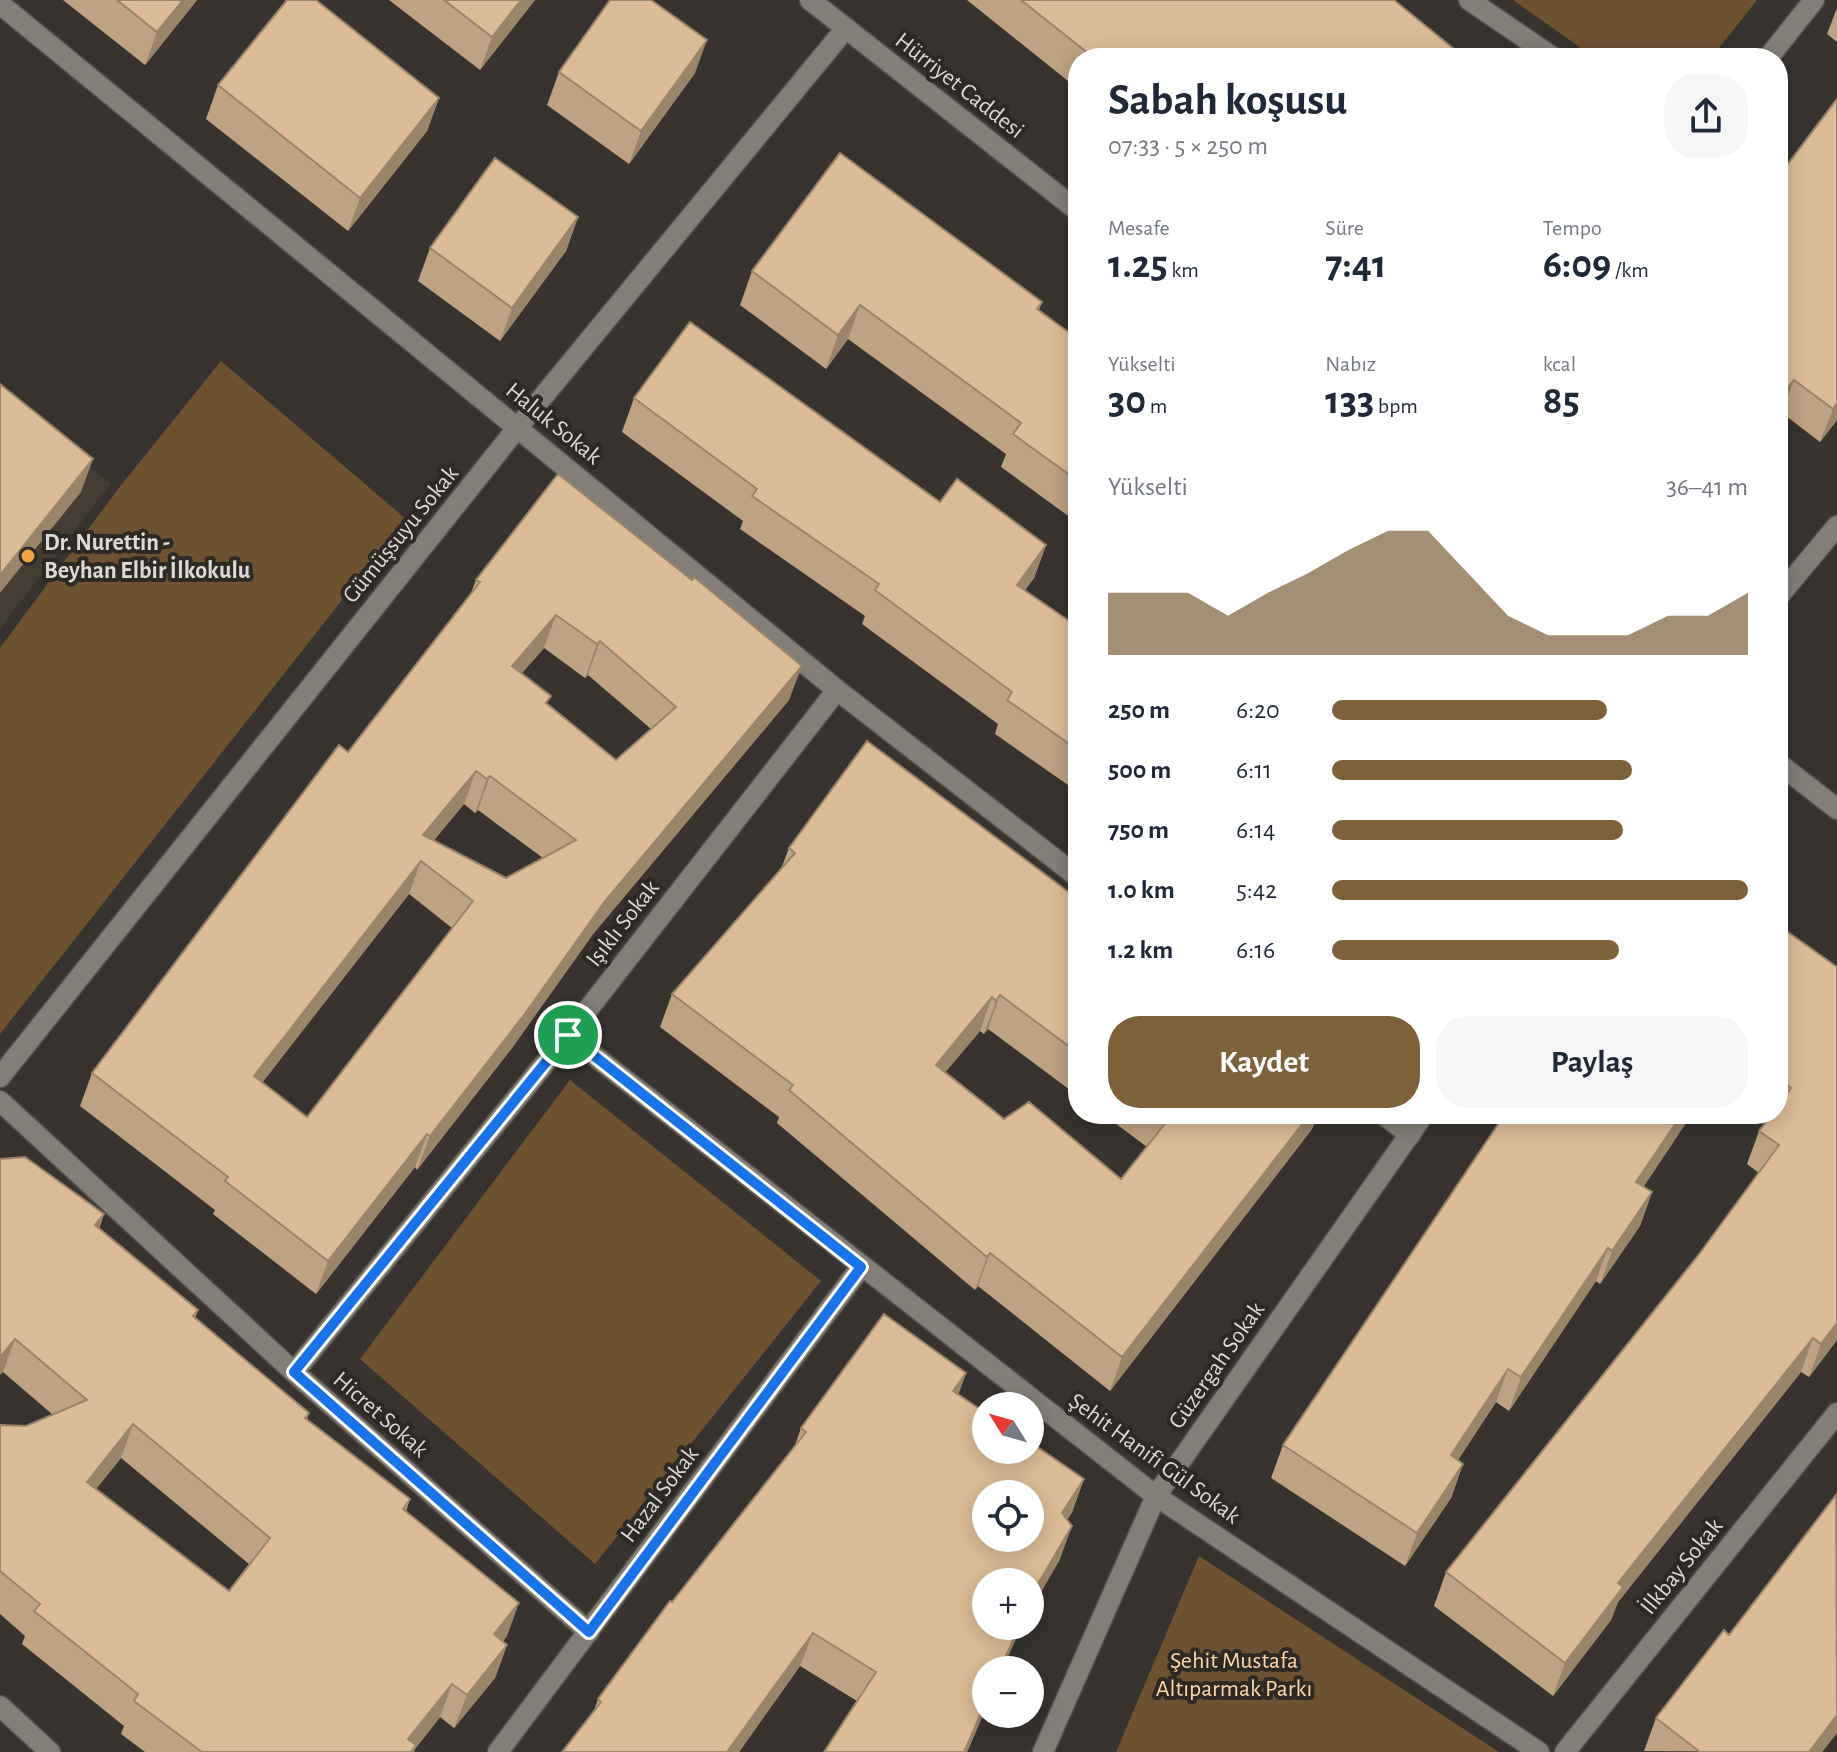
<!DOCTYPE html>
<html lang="tr">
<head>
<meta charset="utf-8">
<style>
  body { margin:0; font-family:"Alegreya Sans",sans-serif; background:#f6f6f7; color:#1f2937; height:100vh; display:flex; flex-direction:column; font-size:30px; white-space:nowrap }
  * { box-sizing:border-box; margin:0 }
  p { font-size:26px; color:#747a83 }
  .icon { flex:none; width:44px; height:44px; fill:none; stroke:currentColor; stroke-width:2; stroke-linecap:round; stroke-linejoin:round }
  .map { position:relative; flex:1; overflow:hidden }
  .panel { position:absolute; left:1068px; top:48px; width:720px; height:1076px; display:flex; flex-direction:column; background:#fff; border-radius:32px; box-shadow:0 4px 20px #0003 }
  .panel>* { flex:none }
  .needle { width:52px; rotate:307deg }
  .fabs { position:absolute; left:972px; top:1392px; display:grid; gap:16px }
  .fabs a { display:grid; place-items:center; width:72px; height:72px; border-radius:50%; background:#fff; box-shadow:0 4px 20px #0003; font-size:40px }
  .pin { position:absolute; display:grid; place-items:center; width:68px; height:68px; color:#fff; margin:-34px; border:4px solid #fff; border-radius:50%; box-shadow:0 2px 8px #0007 }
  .round { display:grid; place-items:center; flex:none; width:84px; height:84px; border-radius:32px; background:#f6f6f7 }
  .overview { display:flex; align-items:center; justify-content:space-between; height:136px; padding:0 40px }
  h1 { font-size:44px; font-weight:700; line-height:60px }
  .stats { display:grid; grid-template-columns:repeat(3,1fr); gap:12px; height:136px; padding:8px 40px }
  .stats div { display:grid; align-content:center }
  .stats b { font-size:40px; font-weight:700 }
  .stats small { font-size:22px; font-weight:400 }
  .stats p { font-size:22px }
  .chart { height:224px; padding:16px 40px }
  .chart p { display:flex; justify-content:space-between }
  .chart svg { width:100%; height:144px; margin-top:8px; fill:#7d613b; opacity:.7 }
  .cta { display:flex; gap:16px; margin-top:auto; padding:16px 40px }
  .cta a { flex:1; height:92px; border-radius:32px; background:#7d613b; color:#fff; font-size:32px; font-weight:700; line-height:92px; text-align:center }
  .cta a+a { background:#f6f6f7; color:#1f2937 }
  ul { padding:0 40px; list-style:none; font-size:26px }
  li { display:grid; grid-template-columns:128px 96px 1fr; align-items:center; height:60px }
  li i { height:20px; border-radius:10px; background:#7d613b }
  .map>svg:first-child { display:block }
  .built { fill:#453c33 }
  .green { fill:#6d5232 }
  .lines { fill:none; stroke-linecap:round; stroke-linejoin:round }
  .street-casing { stroke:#54504c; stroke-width:23 }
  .secondary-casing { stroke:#54504c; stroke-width:23 }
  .street { stroke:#837e78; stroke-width:20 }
  .secondary { stroke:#837e78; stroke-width:20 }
  .wall { fill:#bda283; fill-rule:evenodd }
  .shaded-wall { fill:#9a846a }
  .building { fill:#dcbc98; stroke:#9a846a; stroke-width:2; fill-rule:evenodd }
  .route-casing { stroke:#fff; stroke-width:16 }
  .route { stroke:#1a73e8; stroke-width:10 }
  .poi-dot { fill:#f1a540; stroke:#2d2925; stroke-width:3 }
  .labels { text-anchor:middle; stroke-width:8; stroke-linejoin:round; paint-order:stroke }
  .street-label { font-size:24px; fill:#dcd9d6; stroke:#2d2925 }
  .poi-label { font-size:24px; font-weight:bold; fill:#dcd9d6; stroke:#2d2925; text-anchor:start }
  .park-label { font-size:24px; fill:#fed7ab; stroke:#2d2925 }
</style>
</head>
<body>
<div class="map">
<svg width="1837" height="1752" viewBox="0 0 1837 1752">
  <rect width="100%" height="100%" fill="#38332e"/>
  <path class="built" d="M 0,401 L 111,483 L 0,629 Z"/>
  <path class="green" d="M 1513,0 L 1757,0 L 1711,58 L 1595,58 Z
    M 221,361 L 406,519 L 0,1034 L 0,648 L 118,489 Z
    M 570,1080 L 821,1281 L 595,1564 L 360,1359 Z
    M 1199,1556 L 1499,1752 L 1116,1752 Z"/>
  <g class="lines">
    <defs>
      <path id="street" d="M 1469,0 L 1554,58
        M 0,4 L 837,690 L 1078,877
        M 1768,58 L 1814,0
        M 1778,597 L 1837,526
        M 568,1035 L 1156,1496 L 1539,1752
        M 0,1077 L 518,427 L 846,28
        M 0,1101 L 294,1372 L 589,1632
        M 1383,1114 L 1410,1135
        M 294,1372 L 568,1035 L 837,690
        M 498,1752 L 861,1267
        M 1043,1752 L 1156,1496 L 1424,1114
        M 1565,1752 L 1837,1413"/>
      <path id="secondary" d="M 810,0 L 1078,211
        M 1778,763 L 1837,809
        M 0,1706 L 50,1752"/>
    </defs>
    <use href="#street" class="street-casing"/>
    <use href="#secondary" class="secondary-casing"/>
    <use href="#street" class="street"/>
    <use href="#secondary" class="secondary"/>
  </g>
  <path class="wall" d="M 63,0 L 197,0 L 145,65 Z
    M 389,0 L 535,0 L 480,70 Z
    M 967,0 L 1394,0 L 1465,58 L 1078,58 L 1078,89 Z
    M 1837,8 L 1837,42 L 1827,34 Z
    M 559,72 L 695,73 L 629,164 L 547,105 Z
    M 218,85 L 439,98 L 427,131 L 348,231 L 206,119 Z
    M 1778,177 L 1837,420 L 1820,442 L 1782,413 Z
    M 578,217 L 566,251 L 500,341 L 418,281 L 430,248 Z
    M 752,271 L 1042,302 L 1039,310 L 1078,339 L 1078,523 L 1001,467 L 1006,454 L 848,339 L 826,369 L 740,305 Z
    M 634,398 L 940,502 L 1046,545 L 1034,578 L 1025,590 L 1078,627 L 1078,792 L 995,734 L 998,724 L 862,624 L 865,616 L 740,529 L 743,521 L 622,432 Z
    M 476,580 L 789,700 L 593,934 L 512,1048 L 417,1170 L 415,1167 L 316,1294 L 213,1214 L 215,1210 L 80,1106 L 92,1073 L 348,752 L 471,593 ZM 544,648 L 585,678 L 588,675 L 651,729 L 616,760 L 548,704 L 522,673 ZM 464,804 L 475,813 L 478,810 L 543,858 L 506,878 L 434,840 ZM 409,894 L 452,928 L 307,1117 L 262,1082 Z
    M 789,848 L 1078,899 L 1078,1096 L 988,1029 L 984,1034 L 980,1031 L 945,1072 L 1004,1119 L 1121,1179 L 1147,1147 L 1103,1114 L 1318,1114 L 1312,1129 L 1110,1391 L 978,1286 L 975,1290 L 777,1123 L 779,1117 L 660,1027 L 672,994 L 781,869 Z
    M 1778,925 L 1837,967 L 1837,1340 L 1809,1377 L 1801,1372 L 1618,1602 L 1611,1620 L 1553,1696 L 1434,1606 L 1446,1572 L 1700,1253 L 1759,1173 L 1747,1164 L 1759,1131 L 1771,1115 L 1769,1114 L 1778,1114 Z
    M 1505,1114 L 1692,1114 L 1644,1186 L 1652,1192 L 1640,1226 L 1600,1284 L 1596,1281 L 1509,1411 L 1496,1402 L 1458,1460 L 1463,1464 L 1451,1498 L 1405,1566 L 1271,1478 L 1283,1445 Z
    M 1,1159 L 104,1214 L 99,1229 L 198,1310 L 195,1318 L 309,1413 L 307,1419 L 410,1499 L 406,1511 L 507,1636 L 503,1641 L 507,1645 L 495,1678 L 454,1728 L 440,1717 L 415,1749 L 414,1752 L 145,1752 L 121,1734 L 124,1726 L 22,1644 L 25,1636 L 0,1614 L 0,1425 L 26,1426 L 53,1415 L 3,1372 ZM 121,1458 L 249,1564 L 229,1591 L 96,1489 Z
    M 966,1373 L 958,1394 L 1084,1479 L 1072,1512 L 1067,1520 L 1060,1559 L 1030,1611 L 1030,1582 L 986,1670 L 986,1708 L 967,1752 L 857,1701 L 800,1666 L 739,1752 L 562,1752 L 594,1711 L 598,1699 L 672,1602 L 794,1448 L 801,1428 Z
    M 1729,1635 L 1837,1733 L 1822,1752 L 1644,1751 L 1656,1718 Z"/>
  <path class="shaded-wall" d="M 183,0 L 197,0 L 145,65 L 157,32 Z
    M 521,0 L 535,0 L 480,70 L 492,37 Z
    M 707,40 L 695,73 L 629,164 L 641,131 Z
    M 439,98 L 427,131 L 348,231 L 360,198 Z
    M 578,217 L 566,251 L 500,341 L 512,308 Z
    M 860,305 L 848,339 L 826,369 L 838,335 Z
    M 1794,380 L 1782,413 L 1778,418 L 1778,400 Z
    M 1837,403 L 1837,420 L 1820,442 L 1833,409 Z
    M 93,459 L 81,492 L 0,593 L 0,575 Z
    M 1046,545 L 1034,578 L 1005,618 L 1017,585 Z
    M 556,615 L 544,648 L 499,699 L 512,666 Z
    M 600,641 L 588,675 L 585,678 L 597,644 Z
    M 802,666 L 789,700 L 593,934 L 512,1048 L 417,1170 L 430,1136 L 605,901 Z
    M 476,771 L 464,804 L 411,868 L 423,835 Z
    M 490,776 L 478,810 L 475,813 L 487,779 Z
    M 421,861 L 409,894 L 242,1109 L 254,1076 Z
    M 1000,995 L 988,1029 L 984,1034 L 996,1001 Z
    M 992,997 L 980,1031 L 924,1098 L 936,1065 Z
    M 1310,1114 L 1318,1114 L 1312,1129 L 1110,1391 L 1122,1357 Z
    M 1682,1114 L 1692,1114 L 1624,1215 L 1636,1182 Z
    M 427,1134 L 415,1167 L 316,1294 L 328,1261 Z
    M 1652,1192 L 1640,1226 L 1600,1284 L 1612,1251 Z
    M 104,1214 L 92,1248 L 95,1225 Z
    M 1608,1248 L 1596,1281 L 1509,1411 L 1521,1377 Z
    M 990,1253 L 978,1286 L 975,1290 L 987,1257 Z
    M 1837,1323 L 1837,1340 L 1809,1377 L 1821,1344 Z
    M 1813,1338 L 1801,1372 L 1618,1602 L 1611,1620 L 1553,1696 L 1565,1663 L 1618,1583 Z
    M 15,1339 L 3,1372 L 0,1375 L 0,1357 Z
    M 1508,1369 L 1496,1402 L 1439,1489 L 1451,1455 Z
    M 966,1373 L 954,1407 L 953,1391 Z
    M 133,1424 L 121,1458 L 75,1515 L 87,1482 Z
    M 1463,1464 L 1451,1498 L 1405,1566 L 1417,1533 Z
    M 1084,1479 L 1072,1512 L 1050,1547 L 1062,1513 Z
    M 1072,1526 L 1060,1559 L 1030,1611 L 1030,1601 L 1035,1589 Z
    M 519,1603 L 507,1636 L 482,1668 L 494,1634 Z
    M 1019,1626 L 1022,1626 L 1002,1670 L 1000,1670 Z
    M 813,1633 L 800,1666 L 739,1752 L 727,1752 Z
    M 507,1645 L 495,1678 L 454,1728 L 467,1695 Z
    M 452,1684 L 440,1717 L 415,1749 L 414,1752 L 404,1752 L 408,1739 Z
    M 986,1702 L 986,1708 L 967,1752 L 964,1752 Z
    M 1837,1715 L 1837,1733 L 1822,1752 L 1809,1752 Z"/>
  <path class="building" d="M 117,0 L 183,0 L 157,32 Z
    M 287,0 L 316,0 L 439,98 L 360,198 L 218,85 Z
    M 444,0 L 521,0 L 492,37 Z
    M 610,0 L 651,0 L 707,40 L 641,131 L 559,72 Z
    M 1021,0 L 1394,0 L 1465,58 L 1094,58 Z
    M 1837,99 L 1837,403 L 1833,409 L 1794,380 L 1778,400 L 1778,177 Z
    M 840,153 L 1042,302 L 1037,309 L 1078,339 L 1078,481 L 1013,434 L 1021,423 L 860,305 L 838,335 L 752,271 Z
    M 495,158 L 578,217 L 512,308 L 430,248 Z
    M 690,322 L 940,502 L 957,479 L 1046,545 L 1017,585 L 1078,627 L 1078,750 L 1007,700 L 1012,692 L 875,590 L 879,584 L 752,496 L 757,489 L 634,398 Z
    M 0,384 L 93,459 L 0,575 Z
    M 558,474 L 692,580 L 694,577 L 802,666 L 605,901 L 524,1015 L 430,1136 L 427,1134 L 328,1261 L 225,1181 L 228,1177 L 92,1073 L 339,745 L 348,752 L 480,582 L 476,580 ZM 556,615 L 597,644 L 600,641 L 676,707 L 616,760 L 546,703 L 551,696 L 512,666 ZM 476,771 L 487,779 L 490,776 L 576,840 L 506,878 L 423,835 ZM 421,861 L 473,901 L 307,1117 L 254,1076 Z
    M 867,741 L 1078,899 L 1078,1053 L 1000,995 L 996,1001 L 992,997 L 936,1065 L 1004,1119 L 1029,1102 L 1121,1179 L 1168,1120 L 1160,1114 L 1310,1114 L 1122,1357 L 990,1253 L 987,1257 L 789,1090 L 793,1085 L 672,994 L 795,853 L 789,848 Z
    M 1778,925 L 1837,967 L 1837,1323 L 1821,1344 L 1813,1338 L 1618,1583 L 1623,1587 L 1565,1663 L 1446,1572 L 1700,1253 L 1779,1145 L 1759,1131 L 1772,1114 L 1778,1114 L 1778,1106 L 1791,1088 L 1778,1078 Z
    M 1505,1114 L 1682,1114 L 1636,1182 L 1652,1192 L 1612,1251 L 1608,1248 L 1521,1377 L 1508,1369 L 1451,1455 L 1463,1464 L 1417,1533 L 1283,1445 Z
    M 25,1157 L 104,1214 L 95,1225 L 198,1310 L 193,1316 L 309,1413 L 305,1418 L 410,1499 L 403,1509 L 519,1603 L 494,1634 L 507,1645 L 467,1695 L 452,1684 L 408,1739 L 416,1745 L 411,1752 L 202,1752 L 134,1701 L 138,1694 L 34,1611 L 40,1604 L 0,1571 L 0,1425 L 26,1426 L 87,1400 L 15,1339 L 0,1357 L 0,1161 L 1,1159 ZM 133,1424 L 270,1538 L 229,1591 L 87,1482 Z
    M 884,1314 L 966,1373 L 953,1391 L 986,1413 L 986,1450 L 1030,1450 L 1030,1442 L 1084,1479 L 1062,1513 L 1072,1526 L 1035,1589 L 1030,1601 L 1030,1582 L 986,1582 L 986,1626 L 1019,1626 L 1000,1670 L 986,1670 L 986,1702 L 964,1752 L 824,1752 L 876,1672 L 813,1633 L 727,1752 L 562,1752 L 601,1702 L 598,1699 L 670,1601 L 672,1602 L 806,1432 L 801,1428 ZM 986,1494 L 1030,1494 L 1030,1538 L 986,1538 Z
    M 1836,1495 L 1837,1715 L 1809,1752 L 1700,1752 L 1656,1718 L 1724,1630 L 1729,1635 Z"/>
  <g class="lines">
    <defs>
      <path id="route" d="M 568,1035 L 861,1267 L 589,1632 L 294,1372 Z"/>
    </defs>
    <use href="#route" class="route-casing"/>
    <use href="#route" class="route"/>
  </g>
  <circle class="poi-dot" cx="28" cy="556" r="8"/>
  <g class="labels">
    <g class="street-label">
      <text transform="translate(960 85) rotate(38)" y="8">Hürriyet Caddesi</text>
      <text transform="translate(554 423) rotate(39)" y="8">Haluk Sokak</text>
      <text transform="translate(400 534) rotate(-51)" y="8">Gümüşsuyu Sokak</text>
      <text transform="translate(622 923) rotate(-52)" y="8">Işıklı Sokak</text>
      <text transform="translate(1216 1365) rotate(-55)" y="8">Güzergah Sokak</text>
      <text transform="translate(381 1414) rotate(41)" y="8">Hicret Sokak</text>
      <text transform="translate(1155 1458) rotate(36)" y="8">Şehit Hanifi Gül Sokak</text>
      <text transform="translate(659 1494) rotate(-53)" y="8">Hazal Sokak</text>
      <text transform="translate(1681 1566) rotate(-51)" y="8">İlkbay Sokak</text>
    </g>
    <g class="poi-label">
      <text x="44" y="550">Dr. Nurettin -<tspan x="44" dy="28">Beyhan Elbir İlkokulu</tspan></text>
    </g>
    <g class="park-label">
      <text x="1234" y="1668">Şehit Mustafa<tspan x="1234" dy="28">Altıparmak Parkı</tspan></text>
    </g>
  </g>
</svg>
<div class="fabs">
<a><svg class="needle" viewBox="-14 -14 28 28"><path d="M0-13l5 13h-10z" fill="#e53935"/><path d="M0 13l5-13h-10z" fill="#747a83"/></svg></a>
<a><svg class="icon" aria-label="locate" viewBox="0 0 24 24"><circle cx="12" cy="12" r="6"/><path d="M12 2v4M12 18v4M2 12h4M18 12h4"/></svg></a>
<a>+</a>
<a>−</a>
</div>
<div class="pin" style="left:568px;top:1035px;background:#1e9e55"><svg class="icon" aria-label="arrive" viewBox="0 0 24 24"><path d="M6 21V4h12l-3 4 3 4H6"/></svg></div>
<section class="panel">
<div class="overview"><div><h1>Sabah koşusu</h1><p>07:33 · 5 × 250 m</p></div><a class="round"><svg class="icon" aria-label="share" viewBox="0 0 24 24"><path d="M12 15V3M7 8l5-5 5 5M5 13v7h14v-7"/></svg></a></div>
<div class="stats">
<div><p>Mesafe</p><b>1.25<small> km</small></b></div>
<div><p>Süre</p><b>7:41</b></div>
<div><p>Tempo</p><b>6:09<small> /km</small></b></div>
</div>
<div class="stats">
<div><p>Yükselti</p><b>30<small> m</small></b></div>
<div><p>Nabız</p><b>133<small> bpm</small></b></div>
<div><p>kcal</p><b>85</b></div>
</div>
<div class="chart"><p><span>Yükselti</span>36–41 m</p>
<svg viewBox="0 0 160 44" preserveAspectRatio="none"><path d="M0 44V25L10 25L20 25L30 32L40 25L50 19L60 12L70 6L80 6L90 19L100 32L110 38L120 38L130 38L140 32L150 32L160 25V44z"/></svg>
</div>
<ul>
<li><b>250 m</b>6:20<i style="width:66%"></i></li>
<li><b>500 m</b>6:11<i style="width:72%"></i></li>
<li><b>750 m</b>6:14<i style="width:70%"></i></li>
<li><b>1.0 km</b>5:42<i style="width:100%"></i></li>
<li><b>1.2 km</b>6:16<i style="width:69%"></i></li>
</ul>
<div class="cta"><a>Kaydet</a><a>Paylaş</a></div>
</section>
</div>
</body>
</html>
